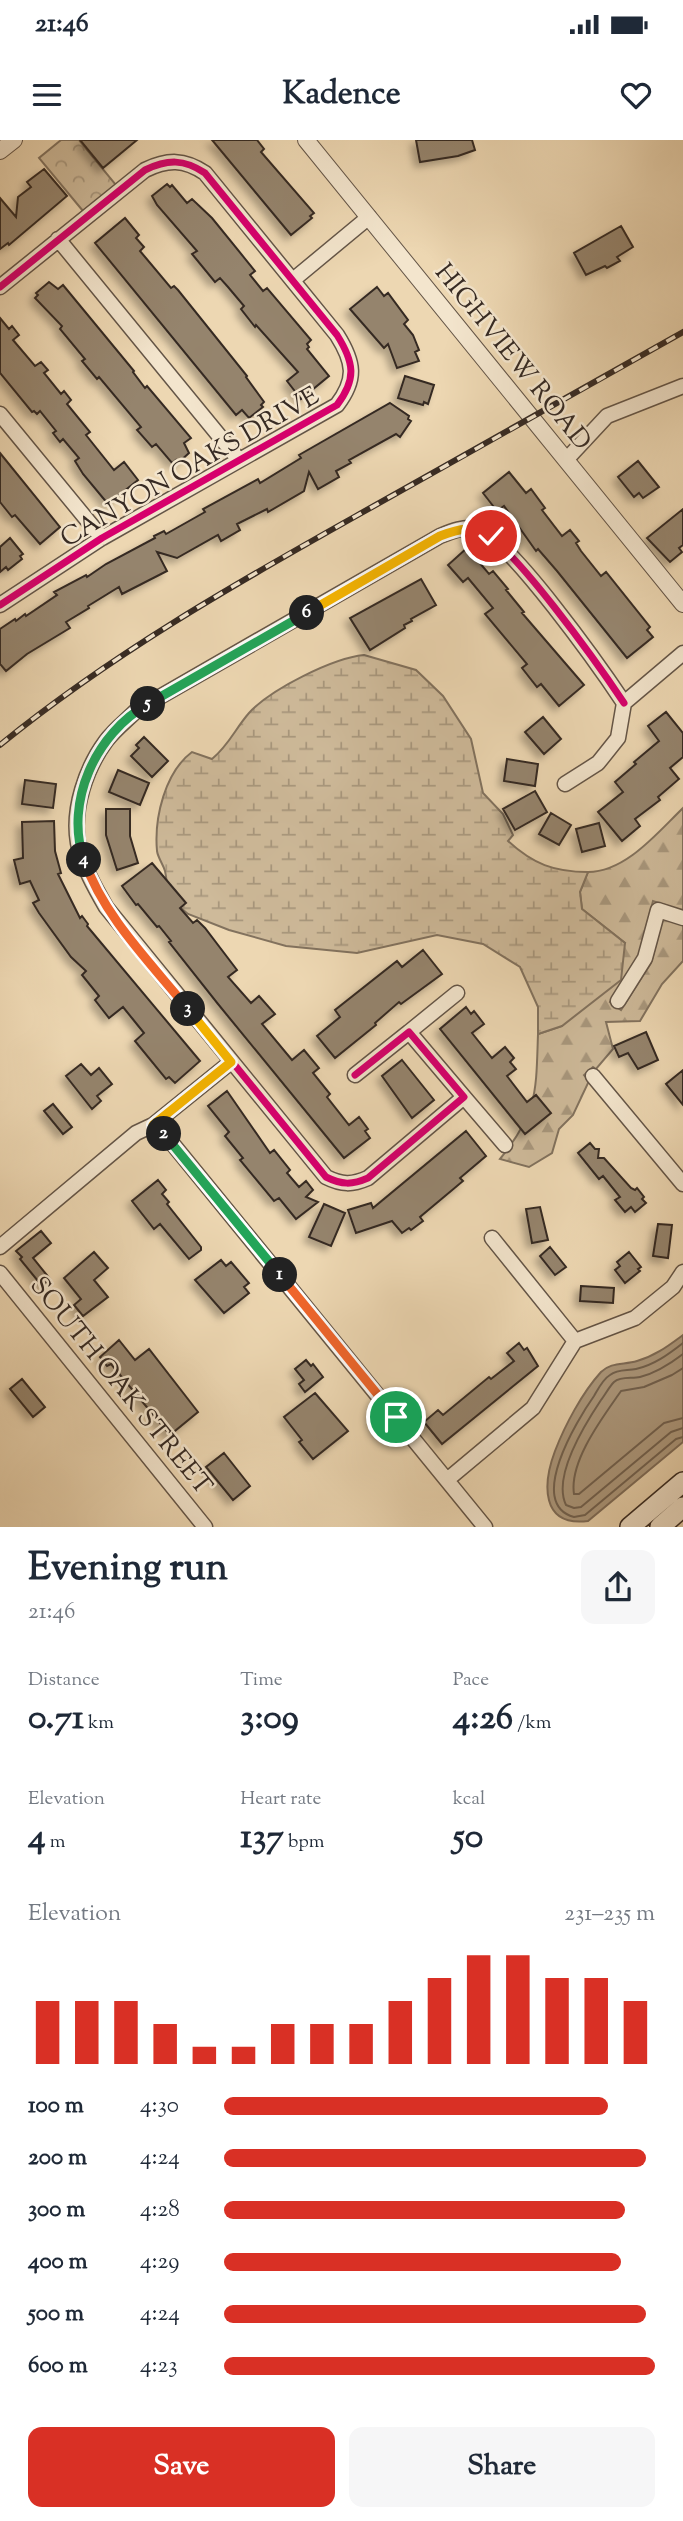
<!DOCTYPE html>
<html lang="en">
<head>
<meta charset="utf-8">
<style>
  body { margin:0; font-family:"Sorts Mill Goudy",serif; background:#f6f6f7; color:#1f2937; height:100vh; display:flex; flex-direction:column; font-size:26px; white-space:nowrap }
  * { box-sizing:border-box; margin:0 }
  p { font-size:23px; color:#747a83 }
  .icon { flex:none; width:38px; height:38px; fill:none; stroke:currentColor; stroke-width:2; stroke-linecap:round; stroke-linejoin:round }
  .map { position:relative; height:1387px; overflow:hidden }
  .panel { display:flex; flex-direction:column; background:#fff; flex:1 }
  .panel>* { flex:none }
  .pin { position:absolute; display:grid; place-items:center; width:60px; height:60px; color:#fff; margin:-30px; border:4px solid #fff; border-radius:50%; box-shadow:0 2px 7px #0007 }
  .km { position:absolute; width:35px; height:35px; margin:-18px; border-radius:50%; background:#222; color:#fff; font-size:19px; line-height:35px; text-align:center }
  .round { display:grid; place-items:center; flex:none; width:74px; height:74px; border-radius:14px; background:#f6f6f7 }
  .summary { display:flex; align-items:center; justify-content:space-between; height:119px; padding:0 28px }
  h1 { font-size:38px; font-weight:800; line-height:52px }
  .figures { display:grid; grid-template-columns:repeat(3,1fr); gap:10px; height:119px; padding:7px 28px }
  .figures div { display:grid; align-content:center }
  .figures b { font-size:35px; font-weight:800 }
  .figures small { font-size:19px; font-weight:400 }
  .figures p { font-size:19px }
  .chart { height:196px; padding:14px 28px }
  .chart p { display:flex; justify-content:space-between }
  .chart svg { width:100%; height:126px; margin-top:7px; stroke:#d93025; stroke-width:6 }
  .button { display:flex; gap:14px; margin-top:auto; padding:14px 28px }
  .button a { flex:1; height:80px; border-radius:14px; background:#d93025; color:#fff; font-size:28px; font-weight:800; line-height:80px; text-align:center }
  .button a+a { background:#f6f6f7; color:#1f2937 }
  ul { padding:0 28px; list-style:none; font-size:23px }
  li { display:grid; grid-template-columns:112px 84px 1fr; align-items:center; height:52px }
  li i { height:18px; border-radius:9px; background:#d93025 }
  .status { display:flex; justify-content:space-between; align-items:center; height:49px; padding:0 35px; background:#fff; direction:ltr }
  .status svg { height:19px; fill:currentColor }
  header { display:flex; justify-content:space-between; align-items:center; height:91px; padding:0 28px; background:#fff; font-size:32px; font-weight:800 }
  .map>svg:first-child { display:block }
  .forest { fill:url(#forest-firs); stroke:#82725e; stroke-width:2 }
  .wetland { fill:url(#wetland-marsh); stroke:#82725e; stroke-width:2 }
  .park { fill:url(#park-crowns); stroke:#82725e; stroke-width:2 }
  .water { fill:#af9c81; stroke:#7f6e5b; stroke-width:2 }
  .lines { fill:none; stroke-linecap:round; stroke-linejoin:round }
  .shore { stroke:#726352; stroke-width:2 }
  .building { fill:#95846d; stroke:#362a23; stroke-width:2; filter:url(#shadow) }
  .minor-casing { stroke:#645547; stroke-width:17 }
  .tertiary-casing { stroke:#645547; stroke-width:18 }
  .secondary-casing { stroke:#362a23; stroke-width:22 }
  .minor { stroke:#f3e5cd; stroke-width:14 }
  .tertiary { stroke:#f3e5cd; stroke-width:16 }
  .secondary { stroke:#f3e5cd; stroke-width:19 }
  .rail-casing { stroke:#362a23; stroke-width:6 }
  .rail { stroke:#f3e5cd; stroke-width:3.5; stroke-dasharray:10; stroke-linecap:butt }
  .cycleway-casing { stroke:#f3e5cd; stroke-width:11 }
  .cycleway { stroke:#d6006c; stroke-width:7 }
  .split-1-casing { stroke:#fff; stroke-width:14 }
  .split-2-casing { stroke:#fff; stroke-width:14 }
  .split-3-casing { stroke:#fff; stroke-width:14 }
  .split-4-casing { stroke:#fff; stroke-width:14 }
  .split-5-casing { stroke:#fff; stroke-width:14 }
  .split-6-casing { stroke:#fff; stroke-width:14 }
  .split-7-casing { stroke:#fff; stroke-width:14 }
  .split-1 { stroke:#f0652b; stroke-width:9 }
  .split-2 { stroke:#22a559; stroke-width:9 }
  .split-3 { stroke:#f5b400; stroke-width:9 }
  .split-4 { stroke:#f0652b; stroke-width:9 }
  .split-5 { stroke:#22a559; stroke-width:9 }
  .split-6 { stroke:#22a559; stroke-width:9 }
  .split-7 { stroke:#f5b400; stroke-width:9 }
  .labels { text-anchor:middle; stroke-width:5; stroke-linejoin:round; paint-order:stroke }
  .street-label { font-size:26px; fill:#362a23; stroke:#f3e5cd }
</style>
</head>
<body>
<div class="status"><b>21:46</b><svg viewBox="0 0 49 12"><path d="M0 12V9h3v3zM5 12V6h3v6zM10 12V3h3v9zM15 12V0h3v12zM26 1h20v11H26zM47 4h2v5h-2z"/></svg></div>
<header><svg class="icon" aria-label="menu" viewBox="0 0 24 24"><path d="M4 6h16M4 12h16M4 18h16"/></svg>Kadence<svg class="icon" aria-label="heart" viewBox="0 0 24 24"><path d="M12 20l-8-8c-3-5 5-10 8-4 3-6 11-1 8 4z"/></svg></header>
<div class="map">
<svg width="683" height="1387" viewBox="0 0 683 1387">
  <defs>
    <pattern id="forest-firs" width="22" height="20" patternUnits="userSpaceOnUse" patternTransform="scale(1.75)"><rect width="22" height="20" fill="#ceba9a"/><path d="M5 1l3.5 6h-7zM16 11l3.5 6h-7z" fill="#a8977d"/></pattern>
    <pattern id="wetland-marsh" width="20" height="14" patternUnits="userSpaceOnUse" patternTransform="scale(1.75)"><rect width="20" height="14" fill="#ceba9a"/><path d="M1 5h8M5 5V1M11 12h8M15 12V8" fill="none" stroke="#a8977d"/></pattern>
    <pattern id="park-crowns" width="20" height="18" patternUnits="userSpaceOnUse" patternTransform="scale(1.75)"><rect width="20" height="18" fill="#ceba9a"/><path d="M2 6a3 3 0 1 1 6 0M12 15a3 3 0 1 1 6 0" fill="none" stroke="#a8977d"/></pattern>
    <filter id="shadow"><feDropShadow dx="-5" dy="5" stdDeviation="3.5" flood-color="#0004"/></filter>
  </defs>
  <rect width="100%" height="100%" fill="#edd7b2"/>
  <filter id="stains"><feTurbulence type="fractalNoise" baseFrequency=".00286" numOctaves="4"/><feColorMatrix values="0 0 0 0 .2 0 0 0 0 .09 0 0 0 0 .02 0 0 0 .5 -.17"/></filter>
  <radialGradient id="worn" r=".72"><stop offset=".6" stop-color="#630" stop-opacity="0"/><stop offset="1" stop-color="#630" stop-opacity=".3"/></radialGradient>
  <path class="forest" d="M 683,668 L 683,771 L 653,761 L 639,815 L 610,862 L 621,870 L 651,823 L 663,778 L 683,785 L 683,821 L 662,844 L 640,881 L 606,882 L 613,909 L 596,929 L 593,927 L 584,935 L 589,941 L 573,975 L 559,989 L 552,1013 L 529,1027 L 500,1019 C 538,972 536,952 538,894 L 562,886 L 625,803 L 582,769 L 580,752 L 588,732 C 626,732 658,692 683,668 Z"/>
  <path class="wetland" d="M 364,515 L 416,530 L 443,556 L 471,599 L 483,653 L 503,674 L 513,695 L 508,701 C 533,724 554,732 588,732 L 580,752 L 582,769 L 625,803 L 621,840 L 562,886 L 538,894 L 538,867 L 520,827 L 483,804 L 437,795 L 357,813 L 286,806 L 229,790 L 188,774 L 169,758 C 167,749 167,740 165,731 C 163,724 158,718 157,711 C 154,678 165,632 192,612 L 212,619 C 229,605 235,589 249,573 C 271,549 333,518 364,515 Z"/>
  <path class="park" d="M 61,0 L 79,0 L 116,45 L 83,71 L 39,18 Z"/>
  <path class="water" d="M 683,1195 L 683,1302 L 588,1381 C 540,1387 543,1343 555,1311 C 565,1285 582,1253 601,1232 C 611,1222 624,1225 637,1221 C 655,1216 668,1206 683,1195 Z"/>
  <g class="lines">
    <path class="shore" d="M 683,1203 C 669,1214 654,1225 636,1229 C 627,1231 618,1229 610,1235 C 603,1239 598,1249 594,1256 C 577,1280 526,1364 574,1377 L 585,1375 L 676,1299 L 683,1297
      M 683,1214 C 670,1224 656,1233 640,1237 C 632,1239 621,1236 614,1242 C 609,1247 605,1255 601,1260 C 585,1284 552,1336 566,1365 L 574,1368 L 581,1367 L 671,1292 L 683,1288
      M 683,1228 L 672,1235 L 644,1247 L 621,1251 C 603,1277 569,1321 574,1354 L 579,1354 L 664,1283 L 683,1278"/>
  </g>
  <path class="building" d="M 80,0 L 137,0 L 103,28 Z
    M 212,0 L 257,0 L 264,9 L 261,12 L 314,73 L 310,76 L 312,78 L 291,95 Z
    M 416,0 L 472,0 L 475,10 L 458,16 L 420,22 Z
    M 44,29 L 67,56 L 9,105 L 8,103 L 0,109 L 0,58 L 16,77 L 18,57 L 31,47 L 27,42 Z
    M 167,44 L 170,47 L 172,45 L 187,63 L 192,59 L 212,78 L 255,131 L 250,135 L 263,151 L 267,148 L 311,200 L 307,204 L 309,207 L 307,209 L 329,236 L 301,259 L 287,241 L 298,232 L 256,185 L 255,187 L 241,169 L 244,166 L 228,147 L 220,138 L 215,142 L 192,114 L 197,111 L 157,65 L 152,56 Z
    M 125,78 L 139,95 L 136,98 L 144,107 L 140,111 L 171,148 L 174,146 L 178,150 L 247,236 L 246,237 L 264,262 L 261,265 L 263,267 L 249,278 L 242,270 L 236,275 L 95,103 Z
    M 621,86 L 633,107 L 617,117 L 620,121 L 607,128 L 605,126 L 586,135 L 574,113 Z
    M 49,142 L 58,149 L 63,145 L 134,231 L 133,232 L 145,248 L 147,246 L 191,298 L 184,303 L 189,313 L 178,323 L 176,320 L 172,323 L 156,304 L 152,307 L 137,290 L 141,287 L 99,237 L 97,239 L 82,221 L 85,219 L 60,189 L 62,186 L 35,158 L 38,155 L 36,153 Z
    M 377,147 L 384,156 L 388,153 L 408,180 L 404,184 L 413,195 L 419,210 L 415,212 L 419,221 L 397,228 L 388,204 L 384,208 L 350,169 Z
    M 0,178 L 9,189 L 12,186 L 19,195 L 13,200 L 35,226 L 41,222 L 48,230 L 44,233 L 61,254 L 64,251 L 71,260 L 67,264 L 90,292 L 86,295 L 114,330 L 124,322 L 138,340 L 108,364 L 83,334 L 75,321 L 79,318 L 63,299 L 60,302 L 53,293 L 56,291 L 40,271 L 37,274 L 34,271 L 32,272 L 0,233 Z
    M 405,236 L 434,245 L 428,264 L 424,262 L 423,265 L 398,258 Z
    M 390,263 L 409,276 L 408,279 L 411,281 L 400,297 L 396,294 L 349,320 L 351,323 L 336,331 L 339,337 L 318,349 L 309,332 L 304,351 L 268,372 L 267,369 L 237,384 L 240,390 L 221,401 L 218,395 L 177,418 L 157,412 L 167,431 L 122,454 L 119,447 L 88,466 L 89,468 L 66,482 L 70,488 L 27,514 L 6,531 L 0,524 L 0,489 L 15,479 L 16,481 L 25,474 L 26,476 L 57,455 L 54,452 L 86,435 L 87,437 L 106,424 L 155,398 L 154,396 L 164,391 L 166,394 L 205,372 L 203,369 L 258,339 L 260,343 L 301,318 L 299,315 Z
    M 0,313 L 60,387 L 40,404 L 15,375 L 12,377 L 0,362 Z
    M 638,321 L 659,347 L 643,358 L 639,353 L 634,357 L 618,337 Z
    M 509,332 L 526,353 L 531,349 L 545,368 L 542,370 L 562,396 L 570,390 L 579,401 L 576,403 L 581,411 L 601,436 L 606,432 L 650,487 L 647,490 L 653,497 L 627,518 L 557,431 L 538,409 L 536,411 L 504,366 L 497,371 L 483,353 Z
    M 683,369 L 683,405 L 679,408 L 682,412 L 670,422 L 647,398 Z
    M 10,398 L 23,414 L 20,416 L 22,419 L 8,430 L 6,427 L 0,432 L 0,407 Z
    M 467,408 L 489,434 L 493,431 L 508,449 L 506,450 L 524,472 L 522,473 L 584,545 L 559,566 L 541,544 L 537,547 L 522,528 L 527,524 L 485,474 L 493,468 L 468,438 L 463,442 L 448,425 Z
    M 421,439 L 436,465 L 411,479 L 412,481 L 404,485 L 405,488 L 370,510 L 350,478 Z
    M 666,572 L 683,593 L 683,617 L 670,628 L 679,639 L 658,657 L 660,660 L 635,679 L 640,686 L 622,701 L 598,672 L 623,652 L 615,642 L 636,624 L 634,622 L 659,601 L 648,586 Z
    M 543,577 L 561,599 L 544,614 L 525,592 Z
    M 144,597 L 168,621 L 152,637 L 131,616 L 139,608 L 136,605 Z
    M 507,619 L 538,624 L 535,646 L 504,641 Z
    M 118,630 L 149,643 L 140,665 L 109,652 Z
    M 25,640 L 56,644 L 53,668 L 22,664 Z
    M 535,651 L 547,672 L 515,690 L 503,669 Z
    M 106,669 L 130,669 L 130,696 L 138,723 L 117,730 L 106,695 Z
    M 551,673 L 571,685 L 559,705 L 539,694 Z
    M 54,681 L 55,711 L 61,733 L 58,734 L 80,778 L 82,776 L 88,784 L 87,786 L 200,921 L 175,943 L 169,937 L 166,939 L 135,901 L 144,893 L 123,867 L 109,878 L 95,860 L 99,856 L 82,835 L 86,831 L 71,817 L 39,773 L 33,763 L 39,760 L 30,741 L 20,744 L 14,720 L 23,718 L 22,682 Z
    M 599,683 L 605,706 L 582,712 L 576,689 Z
    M 152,723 L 186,763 L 180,768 L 193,783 L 197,780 L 205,788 L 237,830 L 228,837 L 251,863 L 259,856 L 275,874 L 262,884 L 292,920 L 304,910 L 319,928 L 313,933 L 330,954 L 327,957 L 349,985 L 359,977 L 368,989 L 365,991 L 370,998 L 344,1018 L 218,864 L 169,802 L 171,801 L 159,786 L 157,787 L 138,764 L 136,765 L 122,746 Z
    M 423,810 L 442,834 L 401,864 L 399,862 L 375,883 L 376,885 L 335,918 L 317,896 L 340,877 L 335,870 L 397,821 L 402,827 Z
    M 466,867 L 471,874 L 474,871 L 484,884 L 472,893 L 492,918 L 505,907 L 514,918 L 510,922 L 516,929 L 507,936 L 527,962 L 536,955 L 551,973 L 525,994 L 440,889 Z
    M 646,892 L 658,920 L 638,929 L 628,913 L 619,917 L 614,906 Z
    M 402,920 L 434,960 L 412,978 L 382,936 Z
    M 81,924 L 91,935 L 99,928 L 112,944 L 97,956 L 101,961 L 92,969 L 66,936 Z
    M 683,930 L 683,965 L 666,944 Z
    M 227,951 L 270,1013 L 274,1010 L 290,1030 L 287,1033 L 299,1047 L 306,1041 L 313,1050 L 306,1057 L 318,1062 L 296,1079 L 279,1058 L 274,1061 L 240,1020 L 243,1018 L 225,996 L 229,992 L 208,966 Z
    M 53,964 L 72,987 L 63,994 L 44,971 Z
    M 466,991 L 486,1016 L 460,1038 L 463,1041 L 420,1077 L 423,1081 L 411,1090 L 409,1088 L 402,1093 L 392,1081 L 356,1093 L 348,1070 L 371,1063 L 373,1068 Z
    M 590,1003 L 595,1009 L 599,1009 L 598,1018 L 604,1018 L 631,1048 L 635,1050 L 637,1048 L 644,1057 L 642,1059 L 646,1063 L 635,1072 L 631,1067 L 625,1072 L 615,1060 L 620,1057 L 603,1036 L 599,1039 L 578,1013 Z
    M 158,1040 L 166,1050 L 162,1054 L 169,1062 L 167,1064 L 201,1107 L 201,1110 L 189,1119 L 160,1084 L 154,1089 L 132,1061 Z
    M 324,1064 L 345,1073 L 331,1106 L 309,1097 Z
    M 540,1067 L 548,1100 L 532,1103 L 526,1069 Z
    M 658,1084 L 672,1085 L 668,1118 L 653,1116 Z
    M 41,1091 L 51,1103 L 33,1118 L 50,1139 L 42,1146 L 20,1119 L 22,1117 L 16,1111 Z
    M 550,1107 L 566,1127 L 555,1135 L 540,1116 Z
    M 94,1112 L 108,1128 L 94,1140 L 108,1157 L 83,1176 L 74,1165 L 81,1159 L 64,1138 Z
    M 629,1112 L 641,1127 L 638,1129 L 640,1131 L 625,1143 L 615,1130 L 620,1126 L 617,1122 Z
    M 221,1120 L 226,1126 L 231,1122 L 249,1143 L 244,1147 L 249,1153 L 224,1173 L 195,1140 Z
    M 581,1146 L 614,1148 L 613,1163 L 580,1161 Z
    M 119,1200 L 135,1220 L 149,1209 L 198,1272 L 170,1295 L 111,1224 L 107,1226 L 100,1217 Z
    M 519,1203 L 524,1210 L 527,1208 L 538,1226 L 442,1304 L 424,1282 L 438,1270 L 443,1275 L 489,1237 L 491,1239 L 514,1221 L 507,1213 Z
    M 306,1220 L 311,1226 L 313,1224 L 323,1237 L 305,1252 L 299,1244 L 304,1240 L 295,1229 Z
    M 22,1239 L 45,1267 L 33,1277 L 10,1249 Z
    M 315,1253 L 348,1291 L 313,1319 L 299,1302 L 302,1300 L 284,1277 Z
    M 224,1313 L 250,1346 L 233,1360 L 206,1327 Z"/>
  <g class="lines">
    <defs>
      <path id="minor" d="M 58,99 L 239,320
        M 293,140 L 369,77
        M 0,147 L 145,30 C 168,19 184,19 205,33 L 337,195 C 354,222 357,239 337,265 L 102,398 L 0,465
        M 0,274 L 102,398
        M 566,320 L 607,276 L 683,246
        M 565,644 L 598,623 L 618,598 L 624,563 L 683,513
        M 618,861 L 645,818 L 658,770 L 683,778
        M 409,892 L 457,853
        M 355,935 L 409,892 L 464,957 L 368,1038 C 352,1045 342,1045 326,1037 L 106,767 C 95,748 82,725 78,703 C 72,669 86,628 106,601 C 114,590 127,580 137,570 L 440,396 C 452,391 464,386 477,389 C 509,398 602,530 624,563
        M 593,936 L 683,1044
        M 464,957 L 505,1005
        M 153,985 L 160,988 L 167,997 L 485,1387
        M 492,1098 L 575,1201
        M 0,1107 L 136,993 L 153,985 L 231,922
        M 0,1133 L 205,1387
        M 447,1340 L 533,1268 L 575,1201 L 635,1178 L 673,1147 L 683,1132"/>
      <path id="tertiary" d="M 306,0 L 683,464
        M 0,11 L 14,0"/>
      <path id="secondary" d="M 630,1387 L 683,1342
        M 660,1387 L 683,1367"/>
    </defs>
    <use href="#minor" class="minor-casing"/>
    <use href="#tertiary" class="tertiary-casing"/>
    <use href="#secondary" class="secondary-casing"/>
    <use href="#minor" class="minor"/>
    <use href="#tertiary" class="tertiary"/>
    <use href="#secondary" class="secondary"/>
    <defs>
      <path id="rail" d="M 0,605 C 109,516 233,445 356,376 C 465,315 574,254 683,192"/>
    </defs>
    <use href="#rail" class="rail-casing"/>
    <use href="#rail" class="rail"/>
    <defs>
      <path id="cycleway" d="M 0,147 L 145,30 C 168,19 184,19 205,33 L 337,195 C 354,222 357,239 337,265 L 102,398 L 0,465
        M 355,935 L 409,892 L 464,957 L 368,1038 C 352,1045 342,1045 326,1037 L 106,767 C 95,748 82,725 78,703 C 72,669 86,628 106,601 C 114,590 127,580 137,570 L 440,396 C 452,391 464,386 477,389 C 509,398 602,530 624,563"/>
    </defs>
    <use href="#cycleway" class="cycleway-casing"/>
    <use href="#cycleway" class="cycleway"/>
  </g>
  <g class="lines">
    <defs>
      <path id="split-1" d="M 280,1135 L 396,1277"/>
      <path id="split-2" d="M 164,994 L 280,1135"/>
      <path id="split-3" d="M 164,994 L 153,985 L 231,922 L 188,869"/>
      <path id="split-4" d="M 84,720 C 104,777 150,822 188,869"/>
      <path id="split-5" d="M 84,720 C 64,662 96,593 148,564"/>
      <path id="split-6" d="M 148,564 L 307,473"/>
      <path id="split-7" d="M 307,473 L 440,396 C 461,388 470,386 491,396"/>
    </defs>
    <use href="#split-1" class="split-1-casing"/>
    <use href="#split-2" class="split-2-casing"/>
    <use href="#split-3" class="split-3-casing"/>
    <use href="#split-4" class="split-4-casing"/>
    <use href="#split-5" class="split-5-casing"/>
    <use href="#split-6" class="split-6-casing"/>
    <use href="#split-7" class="split-7-casing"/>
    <use href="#split-1" class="split-1"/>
    <use href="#split-2" class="split-2"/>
    <use href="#split-3" class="split-3"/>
    <use href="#split-4" class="split-4"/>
    <use href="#split-5" class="split-5"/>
    <use href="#split-6" class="split-6"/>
    <use href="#split-7" class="split-7"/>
  </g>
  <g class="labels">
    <g class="street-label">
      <text transform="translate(514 216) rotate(51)" y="9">HIGHVIEW ROAD</text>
      <text transform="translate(189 326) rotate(-30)" y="9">CANYON OAKS DRIVE</text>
      <text transform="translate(122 1245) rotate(51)" y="9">SOUTH OAK STREET</text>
    </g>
  </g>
  <rect width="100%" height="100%" filter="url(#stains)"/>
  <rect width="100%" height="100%" fill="url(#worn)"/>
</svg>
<div class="pin" style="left:396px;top:1277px;background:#1e9e55"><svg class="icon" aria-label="arrive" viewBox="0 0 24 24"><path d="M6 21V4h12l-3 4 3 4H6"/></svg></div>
<div class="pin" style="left:491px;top:396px;background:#d93025"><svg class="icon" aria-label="check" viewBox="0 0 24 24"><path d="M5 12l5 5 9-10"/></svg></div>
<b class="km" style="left:280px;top:1135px">1</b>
<b class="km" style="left:164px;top:994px">2</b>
<b class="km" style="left:188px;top:869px">3</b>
<b class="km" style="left:84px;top:720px">4</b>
<b class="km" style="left:148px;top:564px">5</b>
<b class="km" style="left:307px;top:473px">6</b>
</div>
<section class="panel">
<div class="summary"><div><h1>Evening run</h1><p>21:46</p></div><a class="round"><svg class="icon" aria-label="share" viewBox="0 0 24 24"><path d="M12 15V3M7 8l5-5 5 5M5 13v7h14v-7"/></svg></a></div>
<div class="figures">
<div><p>Distance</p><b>0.71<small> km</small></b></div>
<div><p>Time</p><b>3:09</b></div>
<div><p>Pace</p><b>4:26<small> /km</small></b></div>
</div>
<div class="figures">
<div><p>Elevation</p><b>4<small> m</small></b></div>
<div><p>Heart rate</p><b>137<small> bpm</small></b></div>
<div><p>kcal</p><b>50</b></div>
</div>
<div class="chart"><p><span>Elevation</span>231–235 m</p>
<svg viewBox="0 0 160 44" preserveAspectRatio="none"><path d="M5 44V22M15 44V22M25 44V22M35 44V30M45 44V38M55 44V38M65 44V30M75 44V30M85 44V30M95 44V22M105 44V14M115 44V6M125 44V6M135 44V14M145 44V14M155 44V22"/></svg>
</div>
<ul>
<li><b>100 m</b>4:30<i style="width:89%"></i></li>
<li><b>200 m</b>4:24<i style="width:98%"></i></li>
<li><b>300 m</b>4:28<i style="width:93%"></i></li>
<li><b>400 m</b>4:29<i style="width:92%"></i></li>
<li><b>500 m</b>4:24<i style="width:98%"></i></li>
<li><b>600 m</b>4:23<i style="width:100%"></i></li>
</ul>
<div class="button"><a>Save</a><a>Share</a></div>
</section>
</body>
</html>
